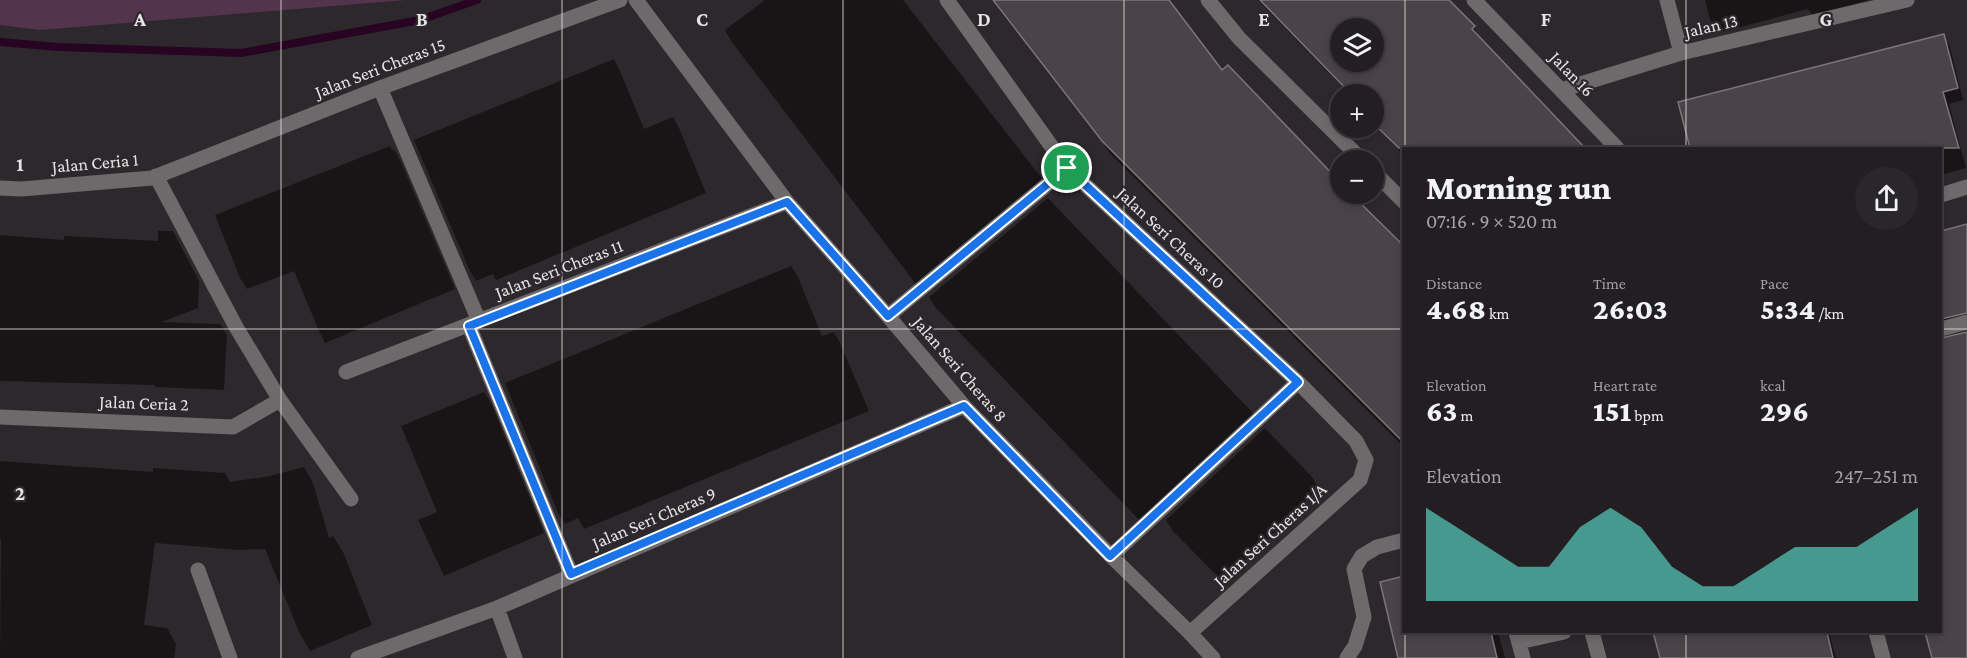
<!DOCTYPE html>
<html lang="en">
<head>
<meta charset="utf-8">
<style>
  body { margin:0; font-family:"Crimson Pro",serif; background:#2a272a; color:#f1f3f6; height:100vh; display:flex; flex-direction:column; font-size:22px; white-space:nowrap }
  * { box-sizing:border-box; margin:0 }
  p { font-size:20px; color:#a2a2a5 }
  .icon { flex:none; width:33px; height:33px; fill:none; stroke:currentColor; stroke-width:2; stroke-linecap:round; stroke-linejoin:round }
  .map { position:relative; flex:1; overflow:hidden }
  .sheet { position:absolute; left:1402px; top:147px; width:540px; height:486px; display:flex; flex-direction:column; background:#221e21; border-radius:0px; box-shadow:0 3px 9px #0003,0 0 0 2px #3f3c3f }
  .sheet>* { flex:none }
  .buttons { position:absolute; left:1330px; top:18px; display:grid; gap:12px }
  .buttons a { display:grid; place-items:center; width:54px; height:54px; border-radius:50%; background:#221e21; box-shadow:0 3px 9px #0003,0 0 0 2px #3f3c3f; font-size:30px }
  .pin { position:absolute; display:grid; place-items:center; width:51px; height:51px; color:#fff; margin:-26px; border:3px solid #fff; border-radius:50%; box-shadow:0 2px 6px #0007 }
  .round { display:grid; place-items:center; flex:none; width:63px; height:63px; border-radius:32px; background:#2a272a }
  .head { display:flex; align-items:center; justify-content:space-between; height:102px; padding:0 24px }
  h1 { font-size:33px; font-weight:800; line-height:45px }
  .stats { display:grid; grid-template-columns:repeat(3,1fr); gap:9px; height:102px; padding:6px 24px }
  .stats div { display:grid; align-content:center }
  .stats b { font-size:30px; font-weight:800 }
  .stats small { font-size:16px; font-weight:400 }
  .stats p { font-size:16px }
  .chart { height:168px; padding:12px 24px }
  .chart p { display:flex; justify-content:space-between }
  .chart svg { width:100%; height:108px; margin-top:6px; fill:#58cec0; opacity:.7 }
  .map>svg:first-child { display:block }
  .green { fill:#53344d }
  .shadow { fill:#0007; fill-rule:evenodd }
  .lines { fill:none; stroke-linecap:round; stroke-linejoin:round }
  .stream { stroke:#280423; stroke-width:8 }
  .building { fill:#4a4448; stroke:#7c757a; stroke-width:1.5; fill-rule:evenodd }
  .minor { stroke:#6d6a6c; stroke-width:15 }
  .route-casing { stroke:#fff; stroke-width:12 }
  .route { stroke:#1a73e8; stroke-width:8 }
  .grid { fill:none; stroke:#e7e4e6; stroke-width:1.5; stroke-opacity:0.55 }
  .labels { text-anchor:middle; stroke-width:4.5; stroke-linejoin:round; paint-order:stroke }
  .street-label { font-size:18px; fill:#e7e4e6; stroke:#2d282c }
  .grid-label { font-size:20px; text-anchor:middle; font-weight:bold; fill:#e7e4e6; stroke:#2d282c; stroke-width:4.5; stroke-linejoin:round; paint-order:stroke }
</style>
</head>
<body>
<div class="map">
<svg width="1967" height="658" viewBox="0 0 1967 658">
  <rect width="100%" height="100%" fill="#2d282c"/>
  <path class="green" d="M 0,0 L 406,0 L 40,30 L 0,25 Z"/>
  <path class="shadow" d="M 765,0 L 903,0 L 1040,176 L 1047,187 L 922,292 L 731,41 L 725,30 Z
    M 992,0 L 1168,0 L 1222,72 L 1341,186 L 1341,194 L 1348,194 L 1404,248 L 1404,447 L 1110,153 Z
    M 1258,0 L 1448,0 L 1474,27 L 1480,39 L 1583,148 L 1404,148 L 1404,157 L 1392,141 L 1374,120 L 1374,94 L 1349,94 ZM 1341,28 L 1374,28 L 1374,62 L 1341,62 Z
    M 1705,0 L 1869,0 L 1812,15 L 1808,9 L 1718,33 L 1710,19 Z
    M 1943,35 L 1950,47 L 1963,100 L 1949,104 L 1966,168 L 1941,175 L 1941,148 L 1692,148 L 1680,103 Z
    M 614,59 L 620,71 L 644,129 L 673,117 L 679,128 L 706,193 L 496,280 L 493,274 L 476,281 L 469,269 L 414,140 Z
    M 390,146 L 392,150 L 394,149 L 400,160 L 455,289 L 325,343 L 319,331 L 294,271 L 247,289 L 240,278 L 215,215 Z
    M 1048,198 L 1251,411 L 1258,422 L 1142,523 L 936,308 L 929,297 Z
    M 1967,226 L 1967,317 L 1941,324 L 1941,232 Z
    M 158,231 L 173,231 L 199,281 L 198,308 L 162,322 L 220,324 L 227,335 L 224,390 L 156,387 L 154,385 L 0,381 L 0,235 L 64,240 L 64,236 L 158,241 Z
    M 791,266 L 798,277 L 822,336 L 834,332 L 840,343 L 869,411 L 584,529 L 578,518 L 565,524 L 558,513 L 505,383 Z
    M 484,392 L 491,403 L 544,533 L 444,576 L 418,520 L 437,512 L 401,426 Z
    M 1265,428 L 1312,477 L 1319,489 L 1223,582 L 1173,531 L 1166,520 Z
    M 0,461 L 153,472 L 153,468 L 225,473 L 230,482 L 270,476 L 304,467 L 313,483 L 329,538 L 333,536 L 343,552 L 372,625 L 310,651 L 300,634 L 265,549 L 240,550 L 155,543 L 144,625 L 167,628 L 176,644 L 174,658 L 0,658 L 1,540 L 0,539 Z
    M 1404,577 L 1404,632 L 1498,632 L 1505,658 L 1400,658 Z
    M 1655,632 L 1829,632 L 1836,658 L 1662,658 Z"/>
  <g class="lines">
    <path class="stream" d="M 0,42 L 58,47 L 241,53 L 420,20 L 477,0"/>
  </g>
  <path class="building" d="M 993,0 L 1169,0 L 1222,70 L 1228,65 L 1341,183 L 1341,194 L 1351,194 L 1404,246 L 1404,443 L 1102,141 Z
    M 1260,0 L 1449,0 L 1475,26 L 1472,29 L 1585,148 L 1399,148 L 1374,124 L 1374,94 L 1351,94 ZM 1341,28 L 1374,28 L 1374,62 L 1341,62 Z
    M 1944,34 L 1958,88 L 1943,92 L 1959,148 L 1690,148 L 1678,102 Z
    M 1967,224 L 1967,313 L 1941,319 L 1941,231 Z
    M 1967,332 L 1967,658 L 1932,658 L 1925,632 L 1941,632 L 1941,338 Z
    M 1404,576 L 1404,632 L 1491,632 L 1497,658 L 1398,658 L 1380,582 Z
    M 1653,632 L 1827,632 L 1833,658 L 1660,658 Z"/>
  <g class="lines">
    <path class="minor" d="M 636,0 L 787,202 L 888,316 L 964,406 L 1111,556 L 1190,633 L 1213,658
      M 947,0 L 1067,168 L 1298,382 L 1356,441 L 1366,460 L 1360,480 L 1190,633
      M 1208,0 L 1239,38 L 1362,160
      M 1474,0 L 1617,148
      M 1667,0 L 1681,53
      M 380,88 L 479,321
      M 1561,90 L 1681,53 L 1907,0
      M 1374,172 L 1404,202
      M 156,176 L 236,327 L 280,400 L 351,499
      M 0,188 L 21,189 L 152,178 L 380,88 L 620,0
      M 1941,195 L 1967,187
      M 888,316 L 1067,168
      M 469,326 L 571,574
      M 1941,329 L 1967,322
      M 346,372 L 787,202
      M 0,417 L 233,427 L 280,400
      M 1111,556 L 1298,382
      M 198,570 L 230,658
      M 497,608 L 515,658
      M 1516,632 L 1523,658
      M 1592,632 L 1599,658
      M 1876,632 L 1883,658
      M 1519,642 L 1564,632
      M 358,658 L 497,608 L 964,406
      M 1347,658 L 1355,646 L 1364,617 L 1354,569 L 1362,556 L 1377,547 L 1404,540"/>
  </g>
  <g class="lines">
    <defs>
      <path id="route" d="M 1067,168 L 1298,382 L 1110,556 L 964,406 L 571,574 L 469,326 L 787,202 L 888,316 Z"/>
    </defs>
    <use href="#route" class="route-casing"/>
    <use href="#route" class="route"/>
  </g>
  <path class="grid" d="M 281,0 L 281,658M 562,0 L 562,658M 843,0 L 843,658M 1124,0 L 1124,658M 1405,0 L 1405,148M 1686,0 L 1686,148M 0,329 L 1404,329M 1941,329 L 1967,329M 1405,632 L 1405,658M 1686,632 L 1686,658"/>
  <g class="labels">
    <g class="street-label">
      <text transform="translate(1711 26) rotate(-13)" y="6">Jalan 13</text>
      <text transform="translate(380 68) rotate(-21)" y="6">Jalan Seri Cheras 15</text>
      <text transform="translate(1572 74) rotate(46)" y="6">Jalan 16</text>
      <text transform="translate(95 163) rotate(-5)" y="6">Jalan Ceria 1</text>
      <text transform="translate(1171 238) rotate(43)" y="6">Jalan Seri Cheras 10</text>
      <text transform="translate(559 269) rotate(-21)" y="6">Jalan Seri Cheras 11</text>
      <text transform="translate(960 369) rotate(49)" y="6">Jalan Seri Cheras 8</text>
      <text transform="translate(144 403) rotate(2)" y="6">Jalan Ceria 2</text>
      <text transform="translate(654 518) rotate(-23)" y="6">Jalan Seri Cheras 9</text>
      <text transform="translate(1270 535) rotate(-42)" y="6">Jalan Seri Cheras 1/A</text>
    </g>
  </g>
  <g class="grid-label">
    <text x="140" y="26">A</text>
    <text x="422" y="26">B</text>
    <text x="702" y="26">C</text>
    <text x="984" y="26">D</text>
    <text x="1264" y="26">E</text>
    <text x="1546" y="26">F</text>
    <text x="1826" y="26">G</text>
    <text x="20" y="171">1</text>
    <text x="20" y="500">2</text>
  </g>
</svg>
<div class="buttons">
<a><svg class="icon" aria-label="layers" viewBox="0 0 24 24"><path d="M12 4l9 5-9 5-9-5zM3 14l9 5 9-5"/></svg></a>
<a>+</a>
<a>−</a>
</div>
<div class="pin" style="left:1067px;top:168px;background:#1e9e55"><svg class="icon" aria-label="arrive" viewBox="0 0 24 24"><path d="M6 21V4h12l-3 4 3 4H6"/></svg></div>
<section class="sheet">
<div class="head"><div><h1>Morning run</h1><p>07:16 · 9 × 520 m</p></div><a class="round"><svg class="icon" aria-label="share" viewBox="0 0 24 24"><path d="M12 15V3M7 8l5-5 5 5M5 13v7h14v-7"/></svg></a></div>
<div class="stats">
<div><p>Distance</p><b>4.68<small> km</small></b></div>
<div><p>Time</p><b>26:03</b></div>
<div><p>Pace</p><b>5:34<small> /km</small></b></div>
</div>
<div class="stats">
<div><p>Elevation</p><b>63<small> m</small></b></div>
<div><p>Heart rate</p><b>151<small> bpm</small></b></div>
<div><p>kcal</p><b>296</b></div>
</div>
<div class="chart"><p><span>Elevation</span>247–251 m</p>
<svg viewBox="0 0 160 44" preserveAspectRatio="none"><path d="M0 44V6L10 14L20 22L30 30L40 30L50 14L60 6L70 14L80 30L90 38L100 38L110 30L120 22L130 22L140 22L150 14L160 6V44z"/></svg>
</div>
</section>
</div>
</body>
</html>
